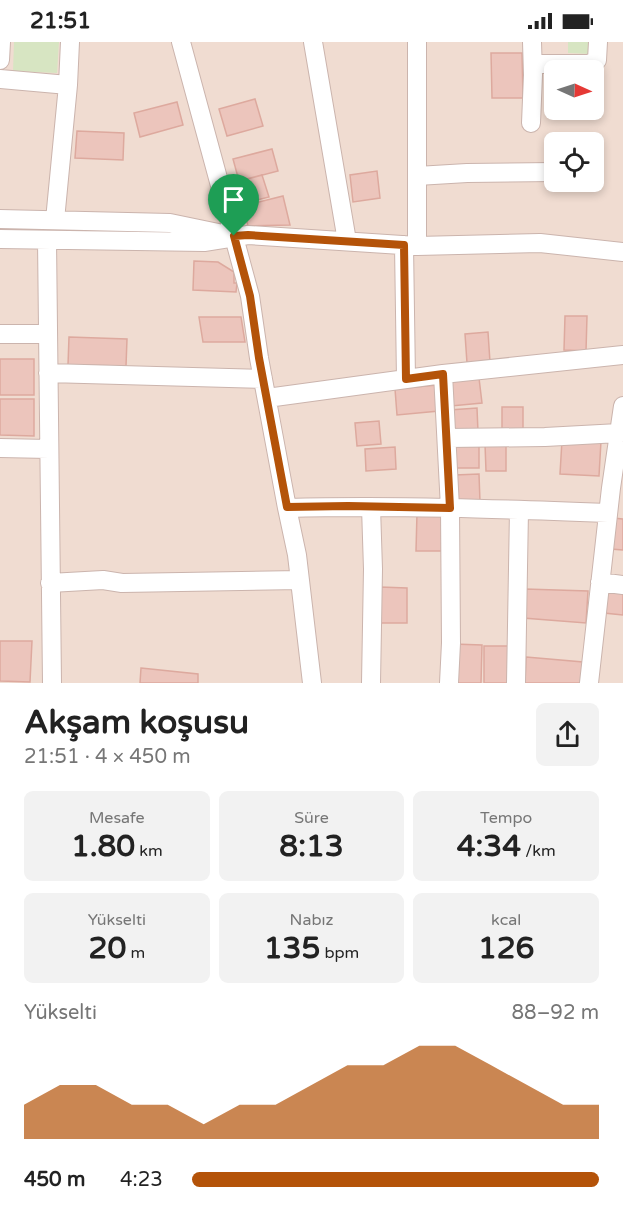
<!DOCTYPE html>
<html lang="tr">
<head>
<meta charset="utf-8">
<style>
  body { margin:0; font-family:"Varela Round",sans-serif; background:#f2f2f2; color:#222; height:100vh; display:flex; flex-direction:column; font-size:22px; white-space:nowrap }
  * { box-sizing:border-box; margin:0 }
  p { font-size:20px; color:#767676 }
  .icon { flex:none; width:33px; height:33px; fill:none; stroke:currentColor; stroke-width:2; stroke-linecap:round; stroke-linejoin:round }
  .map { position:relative; height:641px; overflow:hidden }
  .panel { display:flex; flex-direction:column; background:#fff; flex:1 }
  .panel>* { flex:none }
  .needle { width:39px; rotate:93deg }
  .fabs { position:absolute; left:544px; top:18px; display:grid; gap:12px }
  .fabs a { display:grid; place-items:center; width:60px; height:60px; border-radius:9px; background:#fff; box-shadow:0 3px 9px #0003; font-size:30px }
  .pin { position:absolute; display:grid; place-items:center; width:51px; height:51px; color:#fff; margin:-62px -26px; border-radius:50% 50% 50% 0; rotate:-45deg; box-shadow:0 0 6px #0007 }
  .pin .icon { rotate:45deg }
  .round { display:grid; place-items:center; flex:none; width:63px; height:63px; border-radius:9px; background:#f2f2f2 }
  .headline { display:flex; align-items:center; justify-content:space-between; height:102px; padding:0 24px }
  h1 { font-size:33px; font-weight:800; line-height:45px }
  .figures { display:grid; grid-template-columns:repeat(3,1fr); gap:9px; height:102px; padding:6px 24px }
  .figures div { display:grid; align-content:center; border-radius:9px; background:#f2f2f2; text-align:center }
  .figures b { font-size:30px; font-weight:800 }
  .figures small { font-size:16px; font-weight:400 }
  .figures p { font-size:16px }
  .chart { height:168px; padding:12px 24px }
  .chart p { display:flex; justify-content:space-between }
  .chart svg { width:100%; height:108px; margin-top:6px; fill:#b45309; opacity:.7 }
  ul { padding:0 24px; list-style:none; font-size:20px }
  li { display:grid; grid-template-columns:96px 72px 1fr; align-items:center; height:45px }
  li i { height:15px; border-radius:8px; background:#b45309 }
  .status { display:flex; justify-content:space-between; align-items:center; height:42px; padding:0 30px; background:#fff; direction:ltr }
  .status svg { height:16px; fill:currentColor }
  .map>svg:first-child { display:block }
  .residential { fill:#f0dcd1; fill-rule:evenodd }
  .green { fill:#d7e5c2 }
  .building { fill:#ecc5bc; stroke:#dda99e; stroke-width:1.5 }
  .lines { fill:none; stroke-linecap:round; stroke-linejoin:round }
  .minor-casing { stroke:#cbb4ad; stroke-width:20 }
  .minor { stroke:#fff; stroke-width:18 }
  .route-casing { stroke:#fff; stroke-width:12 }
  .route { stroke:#b45309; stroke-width:8 }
</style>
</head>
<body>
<div class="status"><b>21:51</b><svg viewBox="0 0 49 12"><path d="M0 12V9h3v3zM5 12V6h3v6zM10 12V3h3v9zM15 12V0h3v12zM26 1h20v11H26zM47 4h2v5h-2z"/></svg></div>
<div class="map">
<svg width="623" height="641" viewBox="0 0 623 641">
  <rect width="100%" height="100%" fill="#faebe2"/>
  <path class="residential" d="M 0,0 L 623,0 L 623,641 L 0,641 ZM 555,28 L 594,28 L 594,68 L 555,68 ZM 555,100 L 594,100 L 594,140 L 555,140 Z"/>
  <path class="green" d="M 14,0 L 59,0 L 57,31 L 13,29 Z
    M 568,0 L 591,0 L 590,12 L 568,11 Z"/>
  <path class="building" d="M 491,11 L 522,11 L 523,56 L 492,56 Z
    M 255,57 L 263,84 L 227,94 L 219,67 Z
    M 177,60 L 183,83 L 140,95 L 134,71 Z
    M 77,89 L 124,91 L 123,118 L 75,116 Z
    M 272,107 L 278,129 L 239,139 L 233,117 Z
    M 377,129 L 380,156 L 353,160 L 350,133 Z
    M 262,133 L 269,155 L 245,161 L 239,139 Z
    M 283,154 L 290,183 L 248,184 L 243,164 Z
    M 194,219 L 218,220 L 234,230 L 234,241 L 237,241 L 236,250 L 193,248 Z
    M 565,274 L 587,274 L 586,309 L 564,308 Z
    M 199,275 L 241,275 L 245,300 L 203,300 Z
    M 488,290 L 490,320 L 467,321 L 465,292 Z
    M 69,295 L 127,297 L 126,324 L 68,323 Z
    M 0,317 L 34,317 L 34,353 L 0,353 Z
    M 479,336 L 482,361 L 451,364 L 449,339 Z
    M 437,343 L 439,369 L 397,373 L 395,347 Z
    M 0,357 L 34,357 L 34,394 L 0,393 Z
    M 502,365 L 523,365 L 523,392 L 502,392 Z
    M 477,366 L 478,390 L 450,391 L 449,368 Z
    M 379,379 L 381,402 L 357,404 L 355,381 Z
    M 562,398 L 601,399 L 599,434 L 560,432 Z
    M 454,401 L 479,401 L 479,426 L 454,426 Z
    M 485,402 L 506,402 L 506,429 L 486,429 Z
    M 395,405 L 396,427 L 366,429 L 365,407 Z
    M 479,432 L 480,460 L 456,461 L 455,433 Z
    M 417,471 L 446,472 L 445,509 L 416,509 Z
    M 613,476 L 623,477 L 623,508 L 611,507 Z
    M 380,545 L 407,546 L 407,581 L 379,581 Z
    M 525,547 L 588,549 L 586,581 L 523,576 Z
    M 606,548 L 623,549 L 623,573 L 604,571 Z
    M 0,599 L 32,599 L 30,640 L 0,639 Z
    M 453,602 L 482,603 L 481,641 L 453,641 Z
    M 484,604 L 512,604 L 512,641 L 484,641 Z
    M 526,615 L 583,620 L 581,641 L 525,641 Z
    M 141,626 L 198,632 L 198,641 L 140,641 Z"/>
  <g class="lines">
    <defs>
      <path id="minor" d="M 181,0 L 250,254 L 259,316 L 287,466 L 297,513 L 312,641
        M 313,0 L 347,199
        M 0,18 L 1,0
        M 533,22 L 589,22 L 597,18 L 598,0
        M 0,37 L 68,43
        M 531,81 L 533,33 L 532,0
        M 417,134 L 467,131 L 555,130
        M 0,177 L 170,181 L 223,192
        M 55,178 L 68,43 L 70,0
        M 0,197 L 204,200 L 248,193 L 417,204 L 540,201 L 623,210
        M 47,198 L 52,641
        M 404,203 L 406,337
        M 417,204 L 417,0
        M 0,292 L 48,292
        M 48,331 L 263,337
        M 443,332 L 450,466 L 451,601 L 449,641
        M 267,356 L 443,332 L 623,313
        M 447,396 L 545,395 L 619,391
        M 0,406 L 49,407
        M 371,465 L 373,527 L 371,641
        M 287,466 C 394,463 501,467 608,471
        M 600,540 L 623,543
        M 50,541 L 103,538 L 122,541 L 300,538
        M 516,641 L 519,468
        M 589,641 L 611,446 L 623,364"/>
    </defs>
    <use href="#minor" class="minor-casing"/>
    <use href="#minor" class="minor"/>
  </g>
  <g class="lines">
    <defs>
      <path id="route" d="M 248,193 L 404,203 L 406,337 L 443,332 L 450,466 L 348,464 L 287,465 L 259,316 L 250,254 L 234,194 Z"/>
    </defs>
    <use href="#route" class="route-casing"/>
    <use href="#route" class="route"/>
  </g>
</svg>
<div class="fabs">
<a><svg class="needle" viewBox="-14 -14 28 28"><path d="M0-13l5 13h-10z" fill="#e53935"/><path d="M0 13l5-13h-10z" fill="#767676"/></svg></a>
<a><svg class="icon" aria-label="locate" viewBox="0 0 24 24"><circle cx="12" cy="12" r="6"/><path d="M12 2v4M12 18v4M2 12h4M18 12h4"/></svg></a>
</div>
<div class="pin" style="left:234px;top:194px;background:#1e9e55"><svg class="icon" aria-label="arrive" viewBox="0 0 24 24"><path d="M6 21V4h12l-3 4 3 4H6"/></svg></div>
</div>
<section class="panel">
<div class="headline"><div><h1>Akşam koşusu</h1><p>21:51 · 4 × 450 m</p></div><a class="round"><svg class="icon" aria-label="share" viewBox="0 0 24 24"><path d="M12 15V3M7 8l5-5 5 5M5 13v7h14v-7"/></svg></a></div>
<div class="figures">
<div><p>Mesafe</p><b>1.80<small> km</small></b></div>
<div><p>Süre</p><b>8:13</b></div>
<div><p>Tempo</p><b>4:34<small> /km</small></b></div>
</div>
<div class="figures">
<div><p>Yükselti</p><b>20<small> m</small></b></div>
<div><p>Nabız</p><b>135<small> bpm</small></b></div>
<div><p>kcal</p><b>126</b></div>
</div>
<div class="chart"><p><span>Yükselti</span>88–92 m</p>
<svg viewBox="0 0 160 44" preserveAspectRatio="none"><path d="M0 44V30L10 22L20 22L30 30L40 30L50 38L60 30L70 30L80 22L90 14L100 14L110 6L120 6L130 14L140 22L150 30L160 30V44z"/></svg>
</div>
<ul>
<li><b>450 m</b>4:23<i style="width:100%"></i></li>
</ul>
</section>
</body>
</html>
